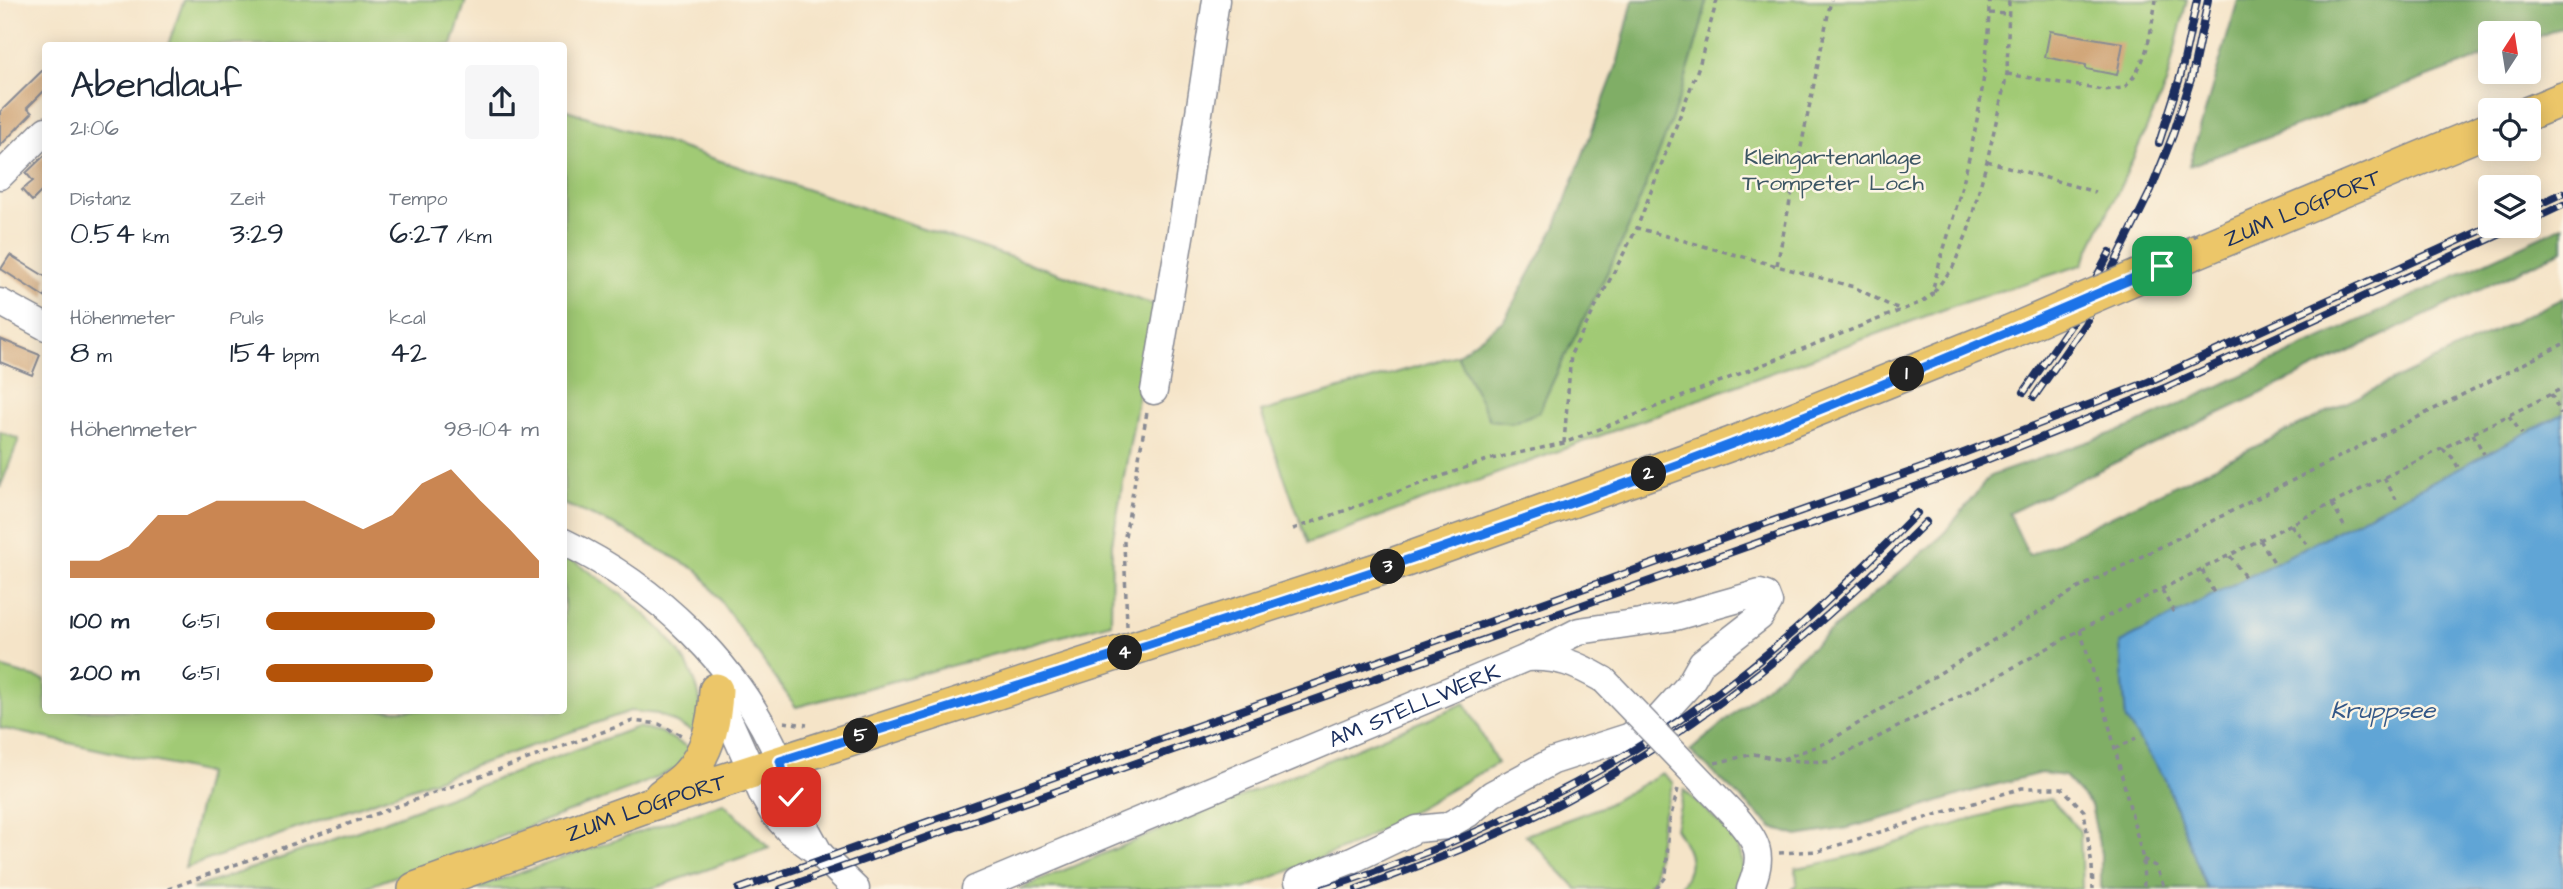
<!DOCTYPE html>
<html lang="de">
<head>
<meta charset="utf-8">
<style>
  body { margin:0; font-family:"Architects Daughter",sans-serif; background:#f6f6f7; color:#1f2937; height:100vh; display:flex; flex-direction:column; font-size:26px; white-space:nowrap }
  * { box-sizing:border-box; margin:0 }
  p { font-size:23px; color:#747a83 }
  .icon { flex:none; width:38px; height:38px; fill:none; stroke:currentColor; stroke-width:2; stroke-linecap:round; stroke-linejoin:round }
  .map { position:relative; flex:1; overflow:hidden }
  .drawer { position:absolute; left:42px; top:42px; width:525px; height:672px; display:flex; flex-direction:column; background:#fff; border-radius:7px; box-shadow:0 4px 18px #0003 }
  .drawer>* { flex:none }
  .needle { width:46px; rotate:12deg }
  .buttons { position:absolute; left:2478px; top:21px; display:grid; gap:14px }
  .buttons a { display:grid; place-items:center; width:63px; height:63px; border-radius:7px; background:#fff; box-shadow:0 4px 18px #0003; font-size:35px }
  .pin { position:absolute; display:grid; place-items:center; width:60px; height:60px; color:#fff; margin:-30px; border-radius:14px; box-shadow:0 4px 10px #0006 }
  .km { position:absolute; width:35px; height:35px; margin:-18px; border-radius:50%; background:#222; color:#fff; font-size:19px; line-height:35px; text-align:center }
  .round { display:grid; place-items:center; flex:none; width:74px; height:74px; border-radius:7px; background:#f6f6f7 }
  .headline { display:flex; align-items:center; justify-content:space-between; height:119px; padding:0 28px }
  h1 { font-size:38px; font-weight:600; line-height:52px }
  .figures { display:grid; grid-template-columns:repeat(3,1fr); gap:10px; height:119px; padding:7px 28px }
  .figures div { display:grid; align-content:center }
  .figures b { font-size:30px; font-weight:600 }
  .figures small { font-size:19px; font-weight:400 }
  .figures p { font-size:19px }
  .chart { height:196px; padding:14px 28px }
  .chart p { display:flex; justify-content:space-between }
  .chart svg { width:100%; height:126px; margin-top:7px; fill:#b45309; opacity:.7 }
  ul { padding:0 28px; list-style:none; font-size:23px }
  li { display:grid; grid-template-columns:112px 84px 1fr; align-items:center; height:52px }
  li i { height:18px; border-radius:9px; background:#b45309 }
  .map>svg:first-child { display:block }
  .green { fill:#a1ca75; stroke:#5e7c6a; stroke-width:2 }
  .forest { fill:#80ae66; stroke:#4e6e62; stroke-width:2 }
  .water { fill:#61a5d6; stroke:#3e6a9a; stroke-width:2 }
  .building { fill:#d1a77a }
  .lines { fill:none; stroke-linecap:round; stroke-linejoin:round }
  .minor-casing { stroke:#888a93; stroke-width:29 }
  .major-casing { stroke:#888a93; stroke-width:36 }
  .path { stroke:#888a93; stroke-width:3.5; stroke-dasharray:5 5; stroke-linecap:butt }
  .minor { stroke:#fff; stroke-width:26 }
  .major { stroke:#ecc669; stroke-width:33 }
  .rail-casing { stroke:#1b2f5e; stroke-width:8 }
  .rail { stroke:#fcf5e5; stroke-width:5; stroke-dasharray:16; stroke-linecap:butt }
  .minor-bridge-casing { stroke:#888a93; stroke-width:29; stroke-linecap:butt }
  .major-bridge-casing { stroke:#888a93; stroke-width:36; stroke-linecap:butt }
  .path-bridge { stroke:#888a93; stroke-width:3.5; stroke-dasharray:5 5; stroke-linecap:butt }
  .minor-bridge { stroke:#fff; stroke-width:26 }
  .major-bridge { stroke:#ecc669; stroke-width:33 }
  .route-casing { stroke:#fff; stroke-width:14 }
  .route { stroke:#1a73e8; stroke-width:9 }
  .labels { text-anchor:middle; stroke-width:5; stroke-linejoin:round; paint-order:stroke }
  .park-label { font-size:23px; fill:#3c5664; stroke:#fcf5e5 }
  .street-label { font-size:23px; fill:#1b2f5e; stroke:#fcf5e5 }
  .water-label { font-size:24px; font-style:italic; fill:#345888; stroke:#fcf5e5 }
</style>
</head>
<body>
<div class="map">
<svg width="2563" height="889" viewBox="0 0 2563 889">
  <rect width="100%" height="100%" fill="#fcf5e5"/>
  <filter id="ink" filterUnits="userSpaceOnUse"><feTurbulence type="fractalNoise" baseFrequency=".0143" numOctaves="2"/><feDisplacementMap in="SourceGraphic" scale="14" xChannelSelector="R" yChannelSelector="G"/><feConvolveMatrix kernelMatrix="1 2 1 2 8 2 1 2 1" color-interpolation-filters="sRGB"/></filter>
  <filter id="wash" filterUnits="userSpaceOnUse"><feTurbulence type="fractalNoise" baseFrequency=".00686" numOctaves="4" result="noise"/><feDisplacementMap in="SourceGraphic" scale="28" xChannelSelector="R" yChannelSelector="G"/><feGaussianBlur stdDeviation="1.57" result="paint"/><feColorMatrix in="noise" values="0 0 0 0 0 0 0 0 0 0 0 0 0 0 0 0 0 1.4 0 .05"/><feComposite in="paint" operator="in"/></filter>
  <g filter="url(#wash)">
    <rect width="100%" height="100%" fill="#f5e4c8"/>
    <path class="green" d="M 184,0 L 466,0 L 452,45 L 168,45 Z
      M 1707,0 L 2187,0 L 2166,85 L 2122,183 L 2082,265 L 1956,305 L 1308,543 L 1261,412 L 1457,355 L 1490,420 L 1539,412 C 1566,349 1601,290 1628,228 C 1659,154 1690,78 1707,0 Z
      M 564,109 L 1155,305 L 1112,543 L 1111,623 L 796,707 L 699,571 L 612,524 L 564,504 Z
      M 0,432 L 19,439 L 0,488 Z
      M 564,555 C 615,587 695,641 701,707 C 702,715 699,725 698,734 L 658,714 L 630,711 L 185,868 L 207,773 L 0,728 L 0,667 L 45,680 L 46,710 L 564,710 Z
      M 1465,703 L 1497,763 L 1355,844 L 1244,889 L 1019,889 Z
      M 637,727 L 660,732 L 692,749 L 678,768 L 630,789 L 361,889 L 192,889 L 336,839 Z
      M 1662,773 L 1673,783 L 1661,823 L 1654,879 L 1645,889 L 1577,889 L 1526,835 L 1604,806 Z
      M 1684,790 C 1708,814 1766,853 1733,889 L 1678,889 C 1698,866 1689,851 1675,828 Z
      M 2051,799 L 2080,831 L 2082,889 L 1792,889 L 1797,884 L 1796,868 C 1883,854 1964,815 2051,799 Z
      M 724,803 L 769,848 L 651,889 L 473,889 Z"/>
    <path class="forest" d="M 1633,0 L 1707,0 C 1690,78 1659,155 1628,228 C 1601,290 1566,349 1539,412 L 1512,423 L 1490,420 L 1457,355 L 1504,320 L 1555,228 L 1617,65 Z
      M 2238,0 L 2563,0 L 2563,27 L 2529,40 L 2529,33 L 2490,33 L 2490,54 L 2189,166 Z
      M 2563,226 L 2563,250 L 2009,513 L 2029,556 L 2563,298 L 2563,414 L 2120,643 L 2126,720 L 2164,777 L 2207,889 L 2101,889 L 2101,854 L 2091,805 L 2064,776 L 2041,773 L 1979,789 L 1904,813 L 1848,828 L 1797,836 L 1773,828 L 1690,751 L 1942,536 L 1990,476 L 2133,426 Z"/>
    <path class="water" d="M 2563,414 L 2563,889 L 2207,889 L 2164,777 L 2126,720 L 2120,643 Z"/>
    <g id="blocks">
      <path class="building" d="M 2050,31 L 2123,43 L 2117,75 L 2086,69 L 2086,65 L 2045,57 Z
        M 46,67 L 46,89 L 27,108 L 32,113 L 0,146 L 0,112 Z
        M 46,154 L 46,194 L 42,191 L 32,201 L 22,190 L 33,181 L 26,173 Z
        M 10,255 L 46,277 L 46,298 L 1,269 Z
        M 0,339 L 40,355 L 32,375 L 0,362 Z"/>
    </g>
  </g>
  <g filter="url(#ink)">
    <use href="#blocks" fill-opacity="0" stroke="#888a93" stroke-width="2"/>
    <g class="lines">
      <defs>
        <g id="minor">
          <path d="M 0,176 L 46,130"/>
          <path d="M 0,302 L 46,327"/>
          <path d="M 1154,391 L 1183,219 L 1216,0"/>
          <path d="M 564,542 C 656,586 740,666 780,761 C 785,773 786,785 791,797 C 798,816 810,835 820,854"/>
          <path d="M 715,689 L 763,796 L 773,813 L 790,832 L 820,854 L 856,889"/>
          <path d="M 1735,816 C 1758,844 1765,853 1750,889"/>
          <path d="M 1298,881 L 1352,860 L 1417,829 L 1447,826 L 1468,814 L 1492,794 L 1553,761 L 1628,737 L 1659,718 L 1689,685 L 1702,662 L 1760,617 L 1769,603 L 1766,595 L 1760,593 L 1675,617 L 1579,631 L 1526,658"/>
          <path id="s1" d="M 975,889 L 1526,658 C 1559,656 1576,664 1604,680"/>
        </g>
        <g id="major">
          <path d="M 2529,113 L 2563,99"/>
          <path id="s2" d="M 2162,266 L 2490,129"/>
          <path d="M 661,796 C 669,789 681,783 688,774 C 708,752 715,719 716,690"/>
          <path id="s3" d="M 415,889 L 651,804 L 1389,566 L 1731,444 L 2007,333"/>
        </g>
      </defs>
      <use href="#minor" class="minor-casing"/>
      <use href="#major" class="major-casing"/>
      <path class="path" d="M 1717,0 L 1699,66 L 1637,228 L 1854,287 L 1891,306 L 1902,309
        M 1989,13 L 2009,14
        M 2007,74 L 2103,90 L 2124,88 C 2149,63 2150,33 2156,0
        M 1987,161 L 2095,192
        M 1777,265 L 1831,0
        M 1934,292 L 1953,267 L 1968,231 L 1987,161 L 2007,74 L 2009,0
        M 2551,394 L 2561,414
        M 2509,416 L 2522,434
        M 2473,434 L 2484,454
        M 1564,443 L 1571,354 L 1637,228
        M 2442,449 L 2452,457 L 2458,467
        M 2384,478 L 2396,499
        M 2332,504 L 2344,526
        M 2291,525 L 2308,545
        M 1293,529 L 1487,460 L 1564,443 L 1922,302 L 1932,295 C 1936,270 1945,247 1952,222 C 1973,151 1989,74 1989,0
        M 2260,540 L 2274,562
        M 2230,556 L 2245,577
        M 2202,570 L 2214,593
        M 2162,590 L 2174,613
        M 1127,626 L 1124,542 L 1147,412
        M 2080,630 L 2107,717 L 2143,859 L 2144,889
        M 784,722 L 807,725
        M 2115,749 L 2136,738
        M 1783,759 L 1828,742 L 2073,591 L 2563,344
        M 1715,763 L 1754,754 L 1781,760 L 1829,762 L 1998,676 L 2080,630 L 2563,388
        M 1779,853 L 1819,851 L 2022,788 L 2062,788 L 2084,811 L 2092,866 L 2093,889
        M 2143,859 L 2155,866 L 2165,889
        M 168,889 L 633,721 L 659,724 L 683,736
        M 1656,889 L 1666,877 L 1669,823 L 1678,789"/>
      <use href="#minor" class="minor"/>
      <use href="#major" class="major"/>
      <defs>
        <path id="rail" d="M 2159,143 L 2181,74 L 2197,0
          M 2529,209 L 2563,193
          M 2529,221 L 2563,205
          M 2024,392 L 2070,326 L 2110,252
          M 2034,397 L 2085,324 L 2151,190 L 2173,135 L 2192,76 L 2208,0
          M 739,889 L 1961,454 L 2148,382 L 2491,226
          M 781,889 L 1946,476 L 2167,387 L 2518,226
          M 1323,889 C 1456,847 1600,781 1712,697 C 1786,643 1853,578 1917,513
          M 1357,889 C 1433,861 1510,832 1581,792 C 1714,718 1819,629 1926,522"/>
      </defs>
      <use href="#rail" class="rail-casing"/>
      <use href="#rail" class="rail"/>
      <defs>
        <path id="minor-bridge" d="M 1604,680 L 1735,816"/>
        <path id="major-bridge" d="M 2007,333 L 2162,266"/>
      </defs>
      <use href="#minor-bridge" class="minor-bridge-casing"/>
      <use href="#major-bridge" class="major-bridge-casing"/>
      <path class="path-bridge" d="M 2174,244 L 2197,235"/>
      <use href="#minor-bridge" class="minor-bridge"/>
      <use href="#major-bridge" class="major-bridge"/>
    </g>
  </g>
  <g class="lines" filter="url(#ink)">
    <defs>
      <path id="route" d="M 791,797 L 780,761 C 1099,660 1419,563 1732,444 C 1877,389 2019,327 2162,266"/>
    </defs>
    <use href="#route" class="route-casing"/>
    <use href="#route" class="route"/>
  </g>
  <g class="labels">
    <g class="park-label">
      <text x="1833" y="164">Kleingartenanlage<tspan x="1833" dy="26">Trompeter Loch</tspan></text>
    </g>
    <g class="street-label">
      <text dy="8" stroke="none"><textPath href="#s2" startOffset="152">ZUM LOGPORT</textPath></text>
      <text dy="8" stroke="none"><textPath href="#s1" startOffset="476">AM STELLWERK</textPath></text>
      <text dy="8" stroke="none"><textPath href="#s3" startOffset="245">ZUM LOGPORT</textPath></text>
    </g>
    <g class="water-label">
      <text x="2383" y="718">Kruppsee</text>
    </g>
  </g>
</svg>
<div class="buttons">
<a><svg class="needle" viewBox="-14 -14 28 28"><path d="M0-13l5 13h-10z" fill="#e53935"/><path d="M0 13l5-13h-10z" fill="#747a83"/></svg></a>
<a><svg class="icon" aria-label="locate" viewBox="0 0 24 24"><circle cx="12" cy="12" r="6"/><path d="M12 2v4M12 18v4M2 12h4M18 12h4"/></svg></a>
<a><svg class="icon" aria-label="layers" viewBox="0 0 24 24"><path d="M12 4l9 5-9 5-9-5zM3 14l9 5 9-5"/></svg></a>
</div>
<div class="pin" style="left:2162px;top:266px;background:#1e9e55"><svg class="icon" aria-label="arrive" viewBox="0 0 24 24"><path d="M6 21V4h12l-3 4 3 4H6"/></svg></div>
<div class="pin" style="left:791px;top:797px;background:#d93025"><svg class="icon" aria-label="check" viewBox="0 0 24 24"><path d="M5 12l5 5 9-10"/></svg></div>
<b class="km" style="left:1907px;top:374px">1</b>
<b class="km" style="left:1649px;top:474px">2</b>
<b class="km" style="left:1388px;top:567px">3</b>
<b class="km" style="left:1125px;top:653px">4</b>
<b class="km" style="left:861px;top:736px">5</b>
<section class="drawer">
<div class="headline"><div><h1>Abendlauf</h1><p>21:06</p></div><a class="round"><svg class="icon" aria-label="share" viewBox="0 0 24 24"><path d="M12 15V3M7 8l5-5 5 5M5 13v7h14v-7"/></svg></a></div>
<div class="figures">
<div><p>Distanz</p><b>0.54<small> km</small></b></div>
<div><p>Zeit</p><b>3:29</b></div>
<div><p>Tempo</p><b>6:27<small> /km</small></b></div>
</div>
<div class="figures">
<div><p>Höhenmeter</p><b>8<small> m</small></b></div>
<div><p>Puls</p><b>154<small> bpm</small></b></div>
<div><p>kcal</p><b>42</b></div>
</div>
<div class="chart"><p><span>Höhenmeter</span>98–104 m</p>
<svg viewBox="0 0 160 44" preserveAspectRatio="none"><path d="M0 44V38L10 38L20 33L30 22L40 22L50 17L60 17L70 17L80 17L90 22L100 27L110 22L120 11L130 6L140 17L150 27L160 38V44z"/></svg>
</div>
<ul>
<li><b>100 m</b>6:51<i style="width:62%"></i></li>
<li><b>200 m</b>6:51<i style="width:61%"></i></li>
</ul>
</section>
</div>
</body>
</html>
